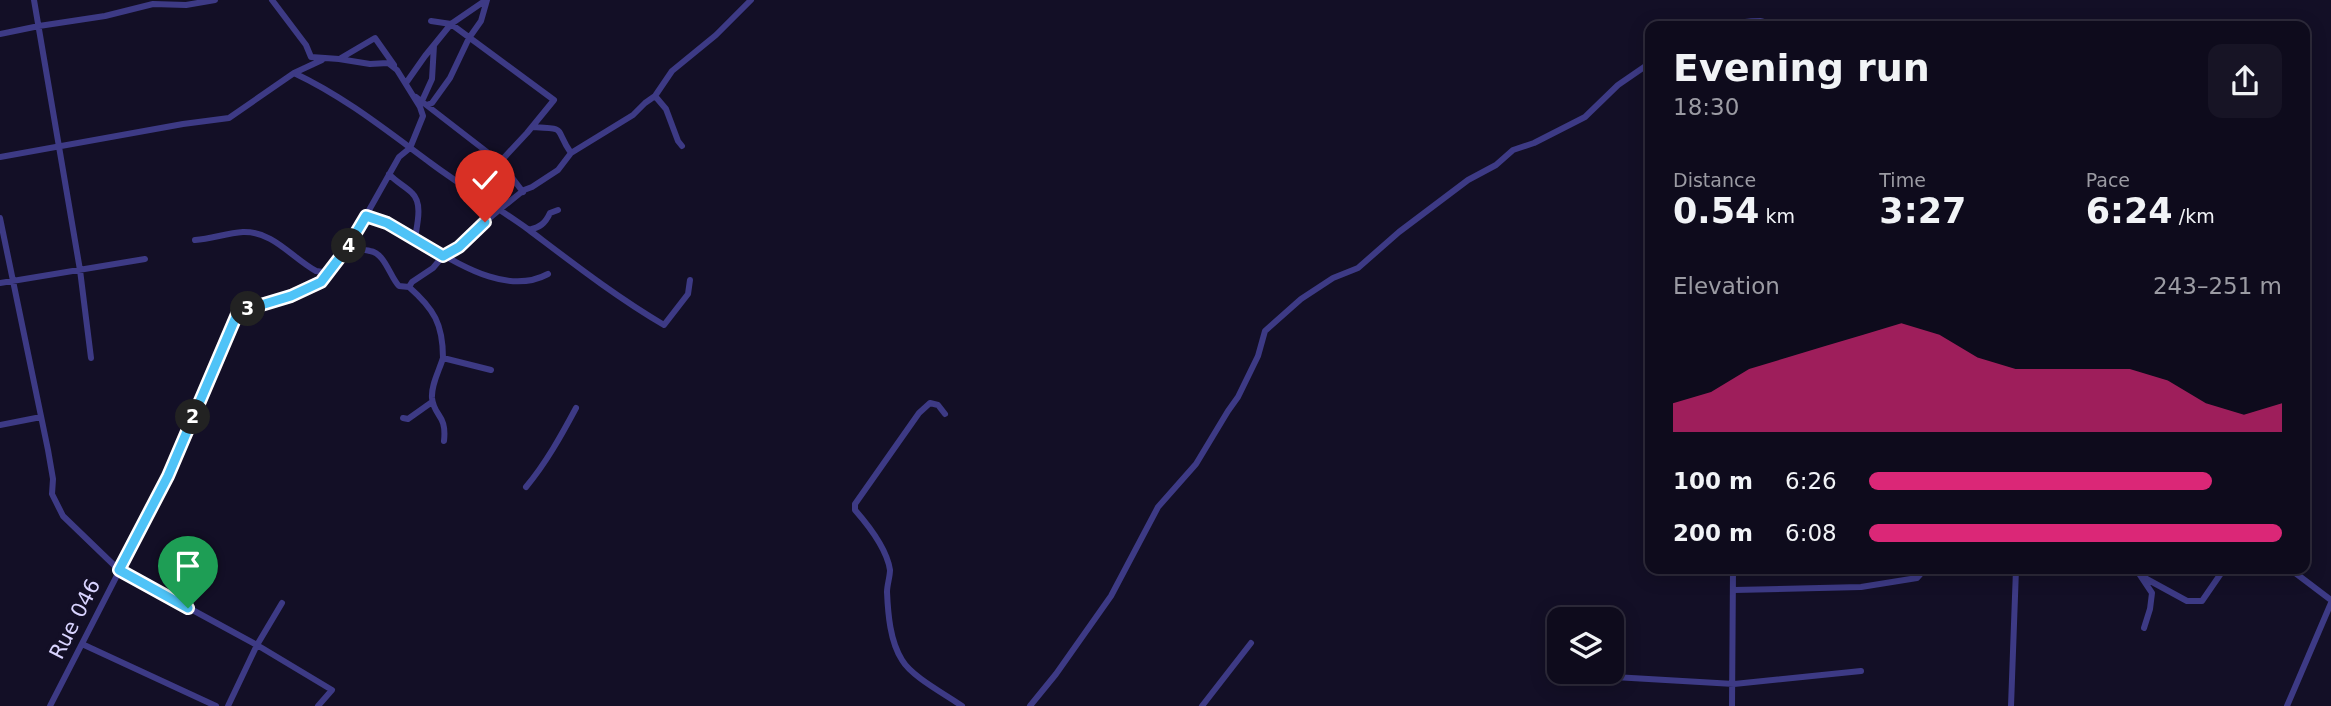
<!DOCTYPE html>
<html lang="en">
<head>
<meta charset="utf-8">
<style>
  body { margin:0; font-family:"DejaVu Sans",sans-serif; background:#171425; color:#f1f3f6; height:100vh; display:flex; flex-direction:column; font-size:26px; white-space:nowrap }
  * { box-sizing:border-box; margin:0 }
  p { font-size:23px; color:#9b9ba3 }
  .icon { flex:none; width:38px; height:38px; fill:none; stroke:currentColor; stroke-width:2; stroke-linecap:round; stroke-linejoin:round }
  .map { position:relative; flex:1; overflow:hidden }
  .side { position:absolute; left:1645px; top:21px; width:665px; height:553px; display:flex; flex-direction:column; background:#0e0b1c; border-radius:14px; box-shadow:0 4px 18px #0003,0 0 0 2px #2e2b3b }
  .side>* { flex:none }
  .buttons { position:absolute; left:1547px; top:607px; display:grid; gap:14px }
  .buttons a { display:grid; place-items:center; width:77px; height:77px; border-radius:14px; background:#0e0b1c; box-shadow:0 4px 18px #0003,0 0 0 2px #2e2b3b; font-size:35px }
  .pin { position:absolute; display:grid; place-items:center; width:60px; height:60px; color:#fff; margin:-72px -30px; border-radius:50% 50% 50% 0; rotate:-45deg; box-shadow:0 0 7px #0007 }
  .pin .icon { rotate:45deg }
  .km { position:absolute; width:35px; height:35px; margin:-18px; border-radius:50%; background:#222; color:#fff; font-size:19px; line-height:35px; text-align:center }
  .round { display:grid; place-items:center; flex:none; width:74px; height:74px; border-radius:14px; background:#171425 }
  .overview { display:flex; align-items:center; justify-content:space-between; height:119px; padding:0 28px }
  h1 { font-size:38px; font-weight:700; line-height:52px }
  .stats { display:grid; grid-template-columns:repeat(3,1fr); gap:10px; height:119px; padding:7px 28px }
  .stats div { display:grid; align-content:center }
  .stats b { font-size:35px; font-weight:700 }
  .stats small { font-size:19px; font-weight:400 }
  .stats p { font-size:19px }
  .chart { height:196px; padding:14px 28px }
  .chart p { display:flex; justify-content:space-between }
  .chart svg { width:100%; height:126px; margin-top:7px; fill:#db2777; opacity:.7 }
  ul { padding:0 28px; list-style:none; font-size:23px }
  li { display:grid; grid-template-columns:112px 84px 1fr; align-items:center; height:52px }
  li i { height:18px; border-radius:9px; background:#db2777 }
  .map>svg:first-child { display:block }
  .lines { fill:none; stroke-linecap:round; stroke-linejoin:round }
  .minor { stroke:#3d3a85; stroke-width:6 }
  .route-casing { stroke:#fff; stroke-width:14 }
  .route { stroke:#4fc3f7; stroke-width:9 }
  .labels { text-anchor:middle; stroke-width:7; stroke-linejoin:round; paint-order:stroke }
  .street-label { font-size:21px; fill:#d9d4ff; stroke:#130f26 }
</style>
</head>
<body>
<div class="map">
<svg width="2331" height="706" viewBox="0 0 2331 706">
  <rect width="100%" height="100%" fill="#130f26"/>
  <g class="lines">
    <path class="minor" d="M 34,0 L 80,270 L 91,358
      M 431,21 L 451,24 L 486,0
      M 1729,26 C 1737,23 1751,21 1760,21 C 1765,22 1772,25 1778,26
      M 0,34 L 39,26 L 105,16 L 153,4 L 186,5 L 215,0
      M 341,58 L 375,38 L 394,65
      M 294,73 C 345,97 387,131 432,164 C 463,187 497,207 529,230 C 574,264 615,296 664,325 L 688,294 L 690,280
      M 406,83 L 425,56 L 451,24 L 554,100 L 527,133 L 500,162 L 416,97
      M 655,96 L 666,109 L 678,141 L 682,146
      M 422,101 L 432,79 L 434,45
      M 427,105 L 432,103 L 450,78 L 469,38 L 481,21 L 487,0
      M 532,127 C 569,129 553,127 571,153
      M 0,157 L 183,124 L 229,118 L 294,73 L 322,60
      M 500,162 L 523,192
      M 389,174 C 396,182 405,186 412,193 C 423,203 417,225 415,238
      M 366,217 C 421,230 490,305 548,274
      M 0,218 L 48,450 L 53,479 L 52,494 L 63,516 L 119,570 L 257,645 L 332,690 L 318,706
      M 529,230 C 540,227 545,224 550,213 L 558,210
      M 195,240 C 212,239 226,233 243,232 C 273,231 292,258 316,271 L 323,272 L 330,270
      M 347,248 C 355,250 363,249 370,251 C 385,253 390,277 399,286 L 409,287 C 434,309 443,324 443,358 L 491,370
      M 0,283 L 145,259
      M 409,287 L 412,282 L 433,268 L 443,256 L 453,252 L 472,236 L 480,226 L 504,206 L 524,190 L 532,187 L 558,170 L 571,153 L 633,115 L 645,103 L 655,96 L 672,71 L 716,35 L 751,0
      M 443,358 C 439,371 431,385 432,398 C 434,417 447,414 444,441
      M 945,414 L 938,405 L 930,403 L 919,413 L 855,504 L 855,510 C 869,526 887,549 890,570 C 890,577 887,585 887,592 C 888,614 890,641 902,660 C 912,677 945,694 962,706
      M 403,418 L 408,419 L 432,402
      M 0,425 L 41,417
      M 526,487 C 546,463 561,436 576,408
      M 2136,569 L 2152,593 L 2150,609 L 2144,628
      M 2290,569 L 2331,600
      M 2143,577 L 2187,601 L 2202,601 L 2224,569
      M 1734,590 L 1861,587 L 1917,578 L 1925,569
      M 82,644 L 216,706
      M 1593,672 L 1597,676 L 1734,684 L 1861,671
      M 50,706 L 168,476 L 238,312 L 291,296 L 322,282 L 355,235 L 399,157 L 410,148 L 423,116 L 420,107 L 397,70 L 388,63 L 370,64 L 339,59 L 311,57 L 306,45 L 272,0
      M 228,706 L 257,645 L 282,603
      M 1030,706 L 1056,674 L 1111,596 L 1158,507 L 1196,464 L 1228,411 L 1238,397 L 1258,356 L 1265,331 L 1301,299 L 1333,278 L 1358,268 L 1399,232 L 1468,180 L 1496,165 L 1513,150 L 1534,143 L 1585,117 L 1618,85 L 1650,63
      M 1202,706 L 1251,643
      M 1732,706 L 1733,569
      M 2011,706 L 2016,569
      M 2287,706 L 2331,603"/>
  </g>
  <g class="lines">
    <defs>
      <path id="route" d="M 188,608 L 119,570 L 168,476 L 238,312 L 291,296 L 321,282 L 347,248 L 366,216 L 387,223 L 443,256 L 459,247 L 485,222"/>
    </defs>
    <use href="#route" class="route-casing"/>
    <use href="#route" class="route"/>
  </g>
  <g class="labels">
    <g class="street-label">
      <text transform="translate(75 619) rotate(-63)" y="7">Rue 046</text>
    </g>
  </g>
</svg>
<div class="buttons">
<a><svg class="icon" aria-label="layers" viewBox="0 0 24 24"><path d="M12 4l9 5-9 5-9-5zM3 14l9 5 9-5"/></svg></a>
</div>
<div class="pin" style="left:188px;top:608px;background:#1e9e55"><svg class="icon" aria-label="arrive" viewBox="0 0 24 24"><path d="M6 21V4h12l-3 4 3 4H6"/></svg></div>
<div class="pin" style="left:485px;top:222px;background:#d93025"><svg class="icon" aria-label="check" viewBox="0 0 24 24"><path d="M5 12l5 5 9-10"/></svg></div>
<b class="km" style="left:193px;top:417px">2</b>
<b class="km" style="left:248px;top:309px">3</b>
<b class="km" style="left:349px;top:246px">4</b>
<section class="side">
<div class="overview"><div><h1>Evening run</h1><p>18:30</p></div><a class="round"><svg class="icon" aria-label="share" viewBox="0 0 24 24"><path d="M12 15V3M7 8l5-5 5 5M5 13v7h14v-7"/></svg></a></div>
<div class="stats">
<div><p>Distance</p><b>0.54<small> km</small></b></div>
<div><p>Time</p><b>3:27</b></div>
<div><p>Pace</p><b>6:24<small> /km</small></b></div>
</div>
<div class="chart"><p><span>Elevation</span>243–251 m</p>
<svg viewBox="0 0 160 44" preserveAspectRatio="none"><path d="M0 44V34L10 30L20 22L30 18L40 14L50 10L60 6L70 10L80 18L90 22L100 22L110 22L120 22L130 26L140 34L150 38L160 34V44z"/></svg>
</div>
<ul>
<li><b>100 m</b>6:26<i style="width:83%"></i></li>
<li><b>200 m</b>6:08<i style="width:100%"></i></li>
</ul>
</section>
</div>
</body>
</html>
